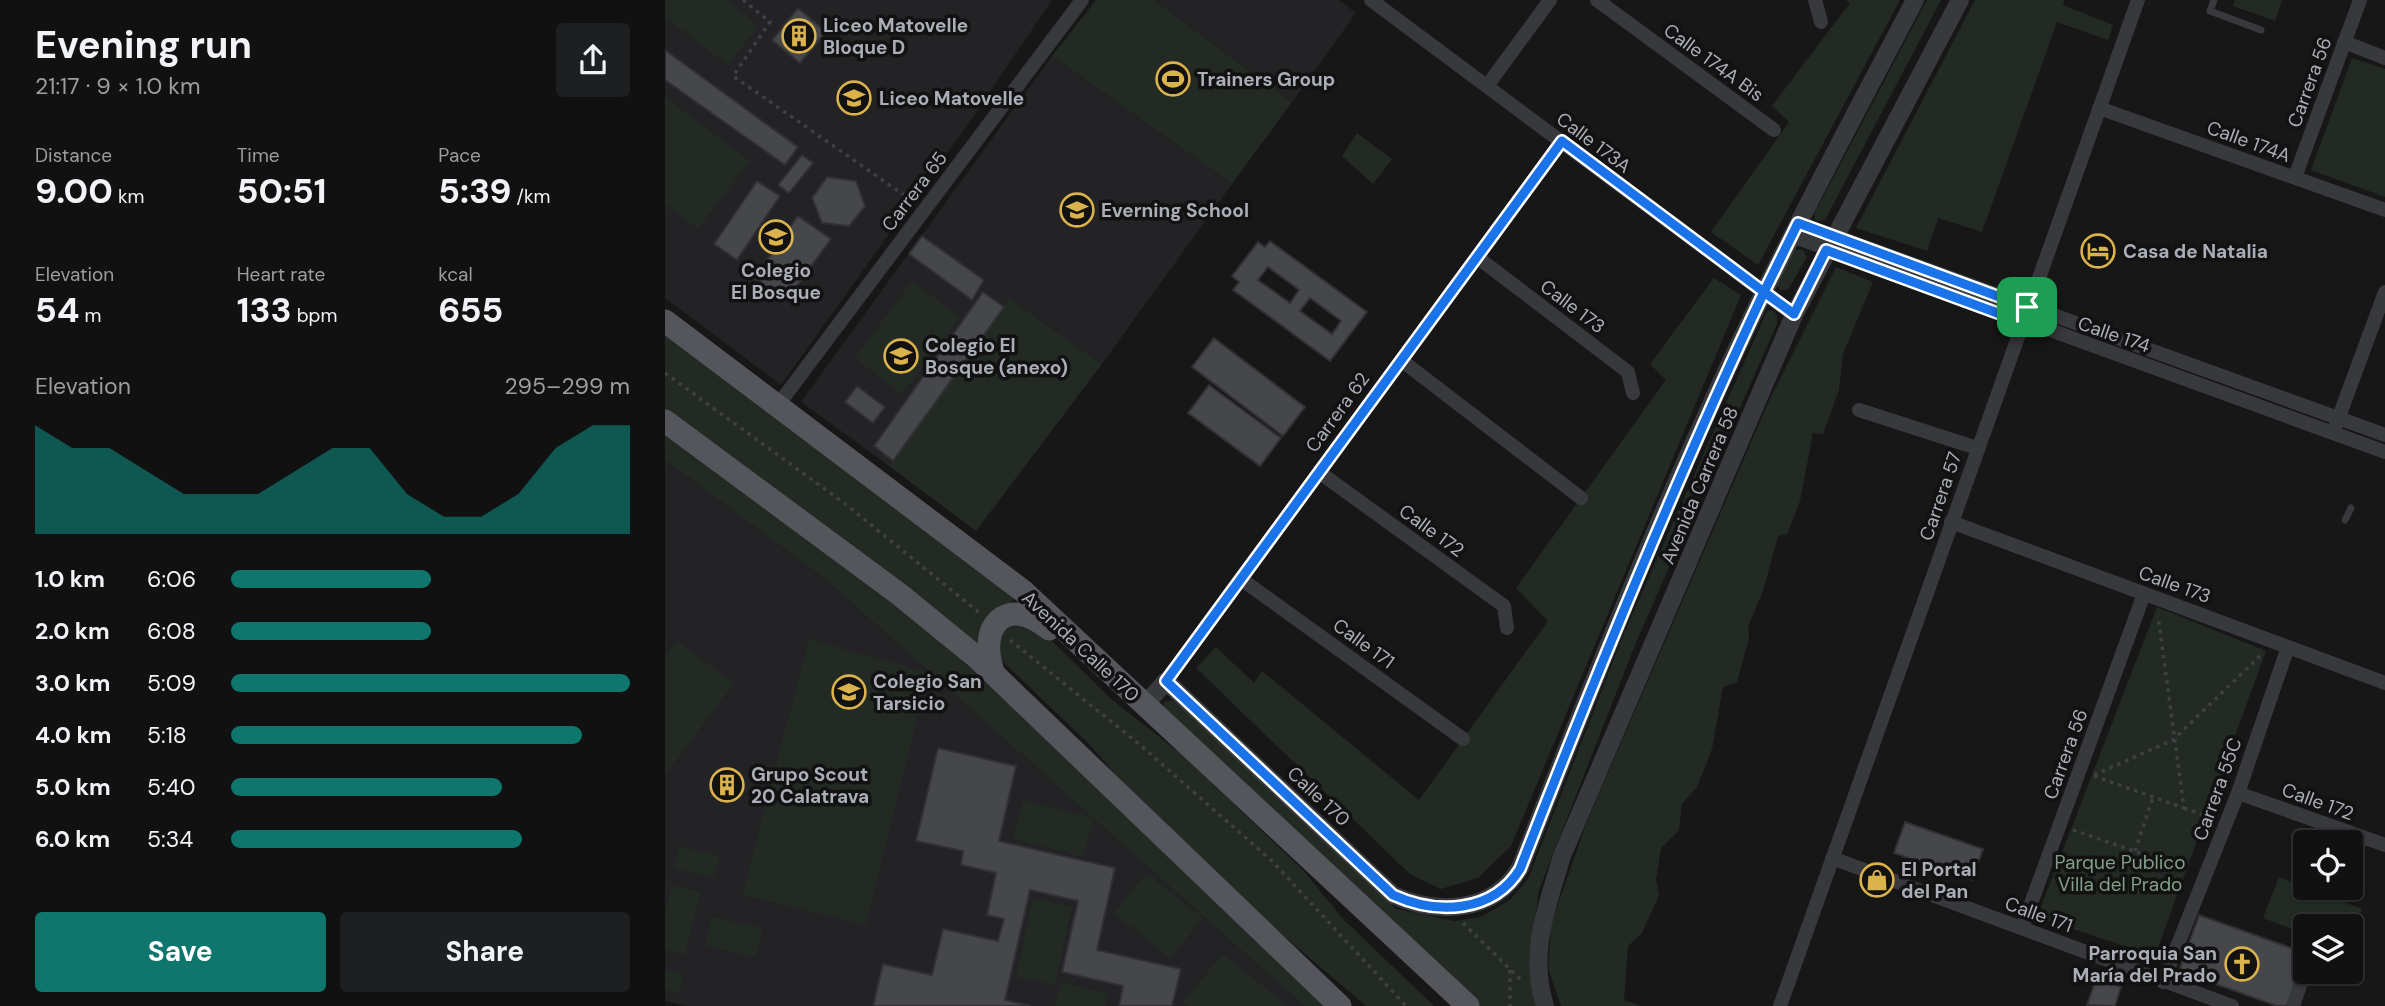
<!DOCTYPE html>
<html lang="en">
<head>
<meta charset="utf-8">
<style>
  body { margin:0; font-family:"DM Sans",sans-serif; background:#1e1f20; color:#f1f3f6; height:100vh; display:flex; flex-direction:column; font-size:26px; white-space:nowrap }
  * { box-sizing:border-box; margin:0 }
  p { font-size:23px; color:#9c9d9f }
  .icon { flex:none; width:38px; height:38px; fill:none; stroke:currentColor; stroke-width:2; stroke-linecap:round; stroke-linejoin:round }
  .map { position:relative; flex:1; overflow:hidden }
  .drawer { display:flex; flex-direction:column; background:#111112; width:665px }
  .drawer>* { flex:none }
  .buttons { position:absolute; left:1628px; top:830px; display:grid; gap:14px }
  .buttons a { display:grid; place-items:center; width:70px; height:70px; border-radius:7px; background:#111112; box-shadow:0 2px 5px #0004,0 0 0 2px #303132; font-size:35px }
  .pin { position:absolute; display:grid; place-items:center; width:60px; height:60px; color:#fff; margin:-30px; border-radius:14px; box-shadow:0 4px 10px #0006 }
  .round { display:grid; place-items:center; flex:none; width:74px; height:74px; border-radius:7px; background:#1e1f20 }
  .overview { display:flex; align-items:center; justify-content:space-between; height:119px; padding:0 35px }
  h1 { font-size:38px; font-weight:700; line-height:52px }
  .stats { display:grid; grid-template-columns:repeat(3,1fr); gap:10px; height:119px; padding:7px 35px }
  .stats div { display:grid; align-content:center }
  .stats b { font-size:35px; font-weight:700 }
  .stats small { font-size:19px; font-weight:400 }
  .stats p { font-size:19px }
  .chart { height:196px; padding:14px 35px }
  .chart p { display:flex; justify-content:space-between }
  .chart svg { width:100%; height:126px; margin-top:7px; fill:#0f766e; opacity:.7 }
  .action { display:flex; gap:14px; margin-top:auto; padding:14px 35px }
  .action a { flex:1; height:80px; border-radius:7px; background:#0f766e; color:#fff; font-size:28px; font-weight:700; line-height:80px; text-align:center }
  .action a+a { background:#1e1f20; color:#f1f3f6 }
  ul { padding:0 35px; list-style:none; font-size:23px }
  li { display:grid; grid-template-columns:112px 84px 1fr; align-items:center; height:52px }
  li i { height:18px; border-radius:9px; background:#0f766e }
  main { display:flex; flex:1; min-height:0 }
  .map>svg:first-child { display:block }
  .built { fill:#232325 }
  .green { fill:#232a24 }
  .building { fill:#46474b; stroke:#313134; stroke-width:2; fill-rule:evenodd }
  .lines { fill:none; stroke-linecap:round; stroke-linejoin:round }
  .path { stroke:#3e4044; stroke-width:3.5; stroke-dasharray:3.5 5; stroke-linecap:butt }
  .service { stroke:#38393d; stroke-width:7 }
  .minor { stroke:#38393d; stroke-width:14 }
  .tertiary { stroke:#38393d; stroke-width:18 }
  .primary { stroke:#55565c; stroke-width:23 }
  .route-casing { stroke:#fff; stroke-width:14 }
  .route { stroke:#1a73e8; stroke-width:9 }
  .labels { text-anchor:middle; stroke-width:7; stroke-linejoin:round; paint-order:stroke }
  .poi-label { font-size:19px; font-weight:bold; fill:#abaeb7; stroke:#121213; text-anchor:start }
  .street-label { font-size:19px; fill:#abaeb7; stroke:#121213 }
  .park-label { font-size:19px; fill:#849f87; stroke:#121213 }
</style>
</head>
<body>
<main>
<section class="drawer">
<div class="overview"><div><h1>Evening run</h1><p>21:17 · 9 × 1.0 km</p></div><a class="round"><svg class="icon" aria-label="share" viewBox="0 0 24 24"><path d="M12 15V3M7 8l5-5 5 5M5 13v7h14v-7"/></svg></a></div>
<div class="stats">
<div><p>Distance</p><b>9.00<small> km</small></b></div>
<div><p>Time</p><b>50:51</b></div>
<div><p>Pace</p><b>5:39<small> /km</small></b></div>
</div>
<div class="stats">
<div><p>Elevation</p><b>54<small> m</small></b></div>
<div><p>Heart rate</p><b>133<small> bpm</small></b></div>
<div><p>kcal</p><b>655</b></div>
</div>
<div class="chart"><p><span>Elevation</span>295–299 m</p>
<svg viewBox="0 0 160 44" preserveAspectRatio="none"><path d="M0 44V6L10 14L20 14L30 22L40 30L50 30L60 30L70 22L80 14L90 14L100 30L110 38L120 38L130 30L140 14L150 6L160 6V44z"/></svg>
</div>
<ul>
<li><b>1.0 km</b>6:06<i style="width:50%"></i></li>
<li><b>2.0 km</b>6:08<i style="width:50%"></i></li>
<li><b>3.0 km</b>5:09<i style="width:100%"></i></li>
<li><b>4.0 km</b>5:18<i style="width:88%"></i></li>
<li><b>5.0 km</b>5:40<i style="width:68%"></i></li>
<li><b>6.0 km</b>5:34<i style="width:73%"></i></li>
</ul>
<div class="action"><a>Save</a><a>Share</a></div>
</section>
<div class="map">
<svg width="1720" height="1006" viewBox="0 0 1720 1006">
  <rect width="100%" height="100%" fill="#171718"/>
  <path class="built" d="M 0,0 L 387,0 L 308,117 L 116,385 L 0,298 Z
    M 489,0 L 674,0 L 691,13 L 627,102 Z
    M 387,56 L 567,184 L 437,364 L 344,298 L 224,466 L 136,402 Z
    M 0,460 L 161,580 L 639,1006 L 23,1006 L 0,1001 Z"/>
  <path class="green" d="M 0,0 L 61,0 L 94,26 L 63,65 L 0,17 Z
    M 431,0 L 489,0 L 627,102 L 567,184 L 387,56 Z
    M 1182,0 L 1235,0 L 1093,265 L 1046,232 L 1124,122 L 1107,106 L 1185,3 Z
    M 1262,0 L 1276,0 L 1160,220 L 1151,221 L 1149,214 Z
    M 1310,0 L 1399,0 L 1398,5 L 1448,25 L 1443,40 L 1392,22 L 1317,232 L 1273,218 L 1262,251 L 1191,228 Z
    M 1570,0 L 1617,0 L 1610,21 L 1568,6 Z
    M 1687,58 L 1720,69 L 1720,197 L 1646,170 Z
    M 0,97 L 85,161 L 33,229 L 0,204 Z
    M 692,133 L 727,159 L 708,184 L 677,156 Z
    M 1130,250 L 1138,250 L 1142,257 L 1123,290 L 1115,290 L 1111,283 Z
    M 1171,267 L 1208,282 L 1178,354 L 1174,390 L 1158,434 L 1148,433 L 1135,501 L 1122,534 L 1113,536 L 1098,591 L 1083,626 L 1084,638 L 1072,682 L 1058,687 L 1047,749 L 1032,787 L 1017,804 L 1014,830 L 996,848 L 991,880 L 994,895 L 977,933 L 963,946 L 959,1000 L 976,1006 L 896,1006 L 883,968 L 886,924 L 921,824 L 1103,403 Z
    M 1049,278 L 1076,295 L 846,846 L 813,878 L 776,889 L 745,874 L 531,668 L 551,647 L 589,683 L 597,671 L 754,800 L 883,621 L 851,588 L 1001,380 L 985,364 Z
    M 247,281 L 295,317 L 237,394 L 190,358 Z
    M 344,298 L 437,364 L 311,531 L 224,466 Z
    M 1102,311 L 1108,311 L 1112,315 L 1112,324 L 972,640 L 874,890 L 867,943 L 874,1006 L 815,1006 L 499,709 L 499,702 L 510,700 L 731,909 L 789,921 L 816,917 L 845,900 L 863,879 L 960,631 Z
    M 0,336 L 17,346 L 349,596 L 347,604 L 318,626 L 310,645 L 0,411 Z
    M 0,428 L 226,594 L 577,923 L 659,1006 L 639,1006 L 429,819 L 418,857 L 348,839 L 358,800 L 428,818 L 161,580 L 0,460 Z
    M 1492,607 L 1601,651 L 1490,956 L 1372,917 Z
    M 354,621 L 380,634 L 445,698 L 516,754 L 638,870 L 678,919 L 769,1006 L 701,1006 L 613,931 L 464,790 L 424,744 L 336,660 L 332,651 L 337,630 Z
    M 144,639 L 263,673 L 201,925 L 77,895 Z
    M 12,641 L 69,683 L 0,775 L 0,657 Z
    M 14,846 L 55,856 L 49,878 L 8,868 Z
    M 481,873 L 538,918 L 505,958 L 449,913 Z
    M 1614,877 L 1697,909 L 1685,940 L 1685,926 L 1640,926 L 1640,934 L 1598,918 Z
    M 7,885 L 36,892 L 20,955 L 0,950 L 0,913 Z
    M 368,899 L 407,907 L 390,985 L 351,977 Z
    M 46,917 L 98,928 L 91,957 L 40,946 Z
    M 558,954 L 622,1006 L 523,1006 L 518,1002 Z
    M 0,970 L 19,974 L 14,993 L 0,990 Z
    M 396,982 L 443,994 L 440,1006 L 390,1006 Z"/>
  <path class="building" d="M 133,8 L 161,32 L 135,63 L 107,40 Z
    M 0,50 L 133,147 L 120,165 L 0,80 Z
    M 137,155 L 148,163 L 124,193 L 113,185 Z
    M 162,177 L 191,181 L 200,206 L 184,226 L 157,223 L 147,198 Z
    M 92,181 L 115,196 L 72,260 L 49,244 Z
    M 133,216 L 166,239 L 121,301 L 89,278 Z
    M 257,236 L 319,280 L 307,300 L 244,254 Z
    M 605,241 L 702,312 L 665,361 L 568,290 L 574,282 L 567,276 L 593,242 L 600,247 ZM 603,267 L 634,290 L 625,303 L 593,280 ZM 645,298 L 676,321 L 667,334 L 635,311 Z
    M 318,292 L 339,307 L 228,461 L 209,446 Z
    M 549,338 L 640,407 L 618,436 L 527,367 Z
    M 544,385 L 616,438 L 595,466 L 523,413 Z
    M 192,386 L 220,407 L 208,423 L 180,402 Z
    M 273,748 L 351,766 L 334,841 L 450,868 L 432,950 L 516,969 L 507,1006 L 454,1006 L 458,986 L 397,972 L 413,901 L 365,890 L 340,1000 L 366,1006 L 208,1006 L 218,964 L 267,975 L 278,929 L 333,941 L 339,919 L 322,915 L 331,873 L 296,865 L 298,851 L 251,841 Z
    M 52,770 L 76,773 L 71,800 L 47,796 Z
    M 1240,822 L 1318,849 L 1307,880 L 1229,853 Z
    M 1534,915 L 1640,953 L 1622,1006 L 1612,1006 L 1514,971 Z
    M 1431,979 L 1456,987 L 1450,1006 L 1422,1005 Z"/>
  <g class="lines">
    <path class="path" d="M 78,0 L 105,22 L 68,76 L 249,202
      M 0,373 L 179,503 L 316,614
      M 345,640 L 474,744 L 607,861 L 741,1006
      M 1429,775 L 1508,740 L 1597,654
      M 1429,776 L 1519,808 L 1493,616
      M 1519,808 L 1541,816
      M 1408,830 L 1521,869
      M 1470,851 L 1488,797
      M 798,923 L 856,980
      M 845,970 L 845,1006"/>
    <path class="service" d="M 1549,0 L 1545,11 L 1596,30
      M 1680,520 L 1686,508"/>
    <path class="minor" d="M 706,0 L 1129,315
      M 932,0 L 1109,130
      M 1150,0 L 1156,22
      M 1679,42 L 1720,58
      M 822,86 L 885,0
      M 1434,108 L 1720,210
      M 1630,177 L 1695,0
      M 1134,223 L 1720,435
      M 1127,236 L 1720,452
      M 812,257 L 963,372 L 968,393
      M 736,360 L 916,498
      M 113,405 L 417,0
      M 1194,410 L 1312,448
      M 1671,425 L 1720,292
      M 654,472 L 839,606 L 842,628
      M 1286,522 L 1720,683
      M 576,579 L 798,739
      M 501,681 L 897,141
      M 1573,793 L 1720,845
      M 1167,858 L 1567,1006
      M 1357,928 L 1479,594
      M 1498,982 L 1573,793 L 1623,647
      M 1115,1006 L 1473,0
      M 1628,1006 L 1640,971"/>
    <path class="tertiary" d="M 480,705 L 501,681 L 728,895 C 772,915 828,913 855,868 C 931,674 1007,480 1099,292 C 1147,194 1199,97 1250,0
      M 880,1006 C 863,953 882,907 897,856 L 1129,315 L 1295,0"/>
    <path class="primary" d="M 0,321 L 358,591 L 803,1006
      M 0,421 L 234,594 L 310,656 L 675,1006
      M 329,674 C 311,627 341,593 384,629"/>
  </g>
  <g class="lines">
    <defs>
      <path id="route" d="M 1362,307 L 1133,223 L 1099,292 L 897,141 L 501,681 L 728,895 C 772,915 828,913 855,869 C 931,674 1010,481 1099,292 L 1129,314 L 1161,250 L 1357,322 L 1362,307"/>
    </defs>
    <use href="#route" class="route-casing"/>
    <use href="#route" class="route"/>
  </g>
  <defs>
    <symbol id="building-ring" viewBox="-11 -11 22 22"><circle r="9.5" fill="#121213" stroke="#dbb34c" stroke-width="1.5"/><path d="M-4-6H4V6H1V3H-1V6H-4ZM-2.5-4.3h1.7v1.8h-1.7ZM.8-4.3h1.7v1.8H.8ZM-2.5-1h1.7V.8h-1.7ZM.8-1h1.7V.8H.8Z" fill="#dbb34c"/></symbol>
    <symbol id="stadium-ring" viewBox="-11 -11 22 22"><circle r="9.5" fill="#121213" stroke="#dbb34c" stroke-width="1.5"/><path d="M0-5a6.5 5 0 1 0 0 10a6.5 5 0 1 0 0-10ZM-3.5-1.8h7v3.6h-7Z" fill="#dbb34c"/></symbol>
    <symbol id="school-ring" viewBox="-11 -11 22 22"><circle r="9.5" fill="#121213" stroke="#dbb34c" stroke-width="1.5"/><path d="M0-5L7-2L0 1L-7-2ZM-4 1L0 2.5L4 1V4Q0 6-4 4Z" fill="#dbb34c"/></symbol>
    <symbol id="hotel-ring" viewBox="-11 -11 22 22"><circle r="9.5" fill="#121213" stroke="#dbb34c" stroke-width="1.5"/><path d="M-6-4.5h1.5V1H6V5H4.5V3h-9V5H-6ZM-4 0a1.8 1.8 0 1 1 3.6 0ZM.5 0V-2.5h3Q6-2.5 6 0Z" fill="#dbb34c"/></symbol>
    <symbol id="shop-ring" viewBox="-11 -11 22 22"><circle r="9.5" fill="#121213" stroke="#dbb34c" stroke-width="1.5"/><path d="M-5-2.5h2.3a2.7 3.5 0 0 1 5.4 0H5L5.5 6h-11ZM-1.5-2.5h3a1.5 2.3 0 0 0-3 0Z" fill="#dbb34c"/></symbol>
    <symbol id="church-ring" viewBox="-11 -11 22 22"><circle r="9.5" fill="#121213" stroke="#dbb34c" stroke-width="1.5"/><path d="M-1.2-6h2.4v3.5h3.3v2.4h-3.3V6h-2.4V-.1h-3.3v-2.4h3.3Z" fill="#dbb34c"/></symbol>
  </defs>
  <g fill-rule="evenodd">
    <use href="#building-ring" x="115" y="17" width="38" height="38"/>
    <use href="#stadium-ring" x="489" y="60" width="38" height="38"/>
    <use href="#school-ring" x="170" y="79" width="38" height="38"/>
    <use href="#school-ring" x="393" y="191" width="38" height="38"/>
    <use href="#school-ring" x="92" y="218" width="38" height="38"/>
    <use href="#hotel-ring" x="1414" y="232" width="38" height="38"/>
    <use href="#school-ring" x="217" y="337" width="38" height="38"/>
    <use href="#school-ring" x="165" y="673" width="38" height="38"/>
    <use href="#building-ring" x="43" y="766" width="38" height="38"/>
    <use href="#shop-ring" x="1193" y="861" width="38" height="38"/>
    <use href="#church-ring" x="1558" y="945" width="38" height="38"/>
  </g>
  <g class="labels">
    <g class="poi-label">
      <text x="158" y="32">Liceo Matovelle<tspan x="158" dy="22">Bloque D</tspan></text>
      <text x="532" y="86">Trainers Group</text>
      <text x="214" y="105">Liceo Matovelle</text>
      <text x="436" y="217">Everning School</text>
      <text x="1458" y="258">Casa de Natalia</text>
      <text x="111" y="277" text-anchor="middle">Colegio<tspan x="111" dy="22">El Bosque</tspan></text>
      <text x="260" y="352">Colegio El<tspan x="260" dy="22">Bosque (anexo)</tspan></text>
      <text x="208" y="688">Colegio San<tspan x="208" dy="22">Tarsicio</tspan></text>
      <text x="86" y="781">Grupo Scout<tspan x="86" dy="22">20 Calatrava</tspan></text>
      <text x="1236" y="876">El Portal<tspan x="1236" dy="22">del Pan</tspan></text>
      <text x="1552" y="960" text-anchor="end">Parroquia San<tspan x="1552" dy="22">María del Prado</tspan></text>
    </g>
    <g class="street-label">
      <text transform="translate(1049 62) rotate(36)" y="7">Calle 174A Bis</text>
      <text transform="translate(1644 82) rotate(-70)" y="7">Carrera 56</text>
      <text transform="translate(1584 141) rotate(20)" y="7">Calle 174A</text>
      <text transform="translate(929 142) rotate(37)" y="7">Calle 173A</text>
      <text transform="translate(249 191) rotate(-53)" y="7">Carrera 65</text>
      <text transform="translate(908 306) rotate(37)" y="7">Calle 173</text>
      <text transform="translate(1449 334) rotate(19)" y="7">Calle 174</text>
      <text transform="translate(672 412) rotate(-54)" y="7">Carrera 62</text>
      <text transform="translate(1034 485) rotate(-67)" y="7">Avenida Carrera 58</text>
      <text transform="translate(1275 496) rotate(-71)" y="7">Carrera 57</text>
      <text transform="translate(767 530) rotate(36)" y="7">Calle 172</text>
      <text transform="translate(1510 584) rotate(20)" y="7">Calle 173</text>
      <text transform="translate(699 643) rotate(36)" y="7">Calle 171</text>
      <text transform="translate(416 646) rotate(43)" y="7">Avenida Calle 170</text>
      <text transform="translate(1400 754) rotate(-70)" y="7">Carrera 56</text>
      <text transform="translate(1552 789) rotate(-70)" y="7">Carrera 55C</text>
      <text transform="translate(654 796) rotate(43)" y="7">Calle 170</text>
      <text transform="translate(1653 801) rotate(20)" y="7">Calle 172</text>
      <text transform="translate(1374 914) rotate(20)" y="7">Calle 171</text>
    </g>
    <g class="park-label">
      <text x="1455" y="869">Parque Publico<tspan x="1455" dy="22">Villa del Prado</tspan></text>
    </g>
  </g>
</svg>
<div class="buttons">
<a><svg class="icon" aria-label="locate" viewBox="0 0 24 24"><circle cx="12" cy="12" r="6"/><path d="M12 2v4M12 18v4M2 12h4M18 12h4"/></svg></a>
<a><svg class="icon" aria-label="layers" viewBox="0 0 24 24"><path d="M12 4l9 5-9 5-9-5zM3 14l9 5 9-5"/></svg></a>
</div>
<div class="pin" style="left:1362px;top:307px;background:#1e9e55"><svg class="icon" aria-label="arrive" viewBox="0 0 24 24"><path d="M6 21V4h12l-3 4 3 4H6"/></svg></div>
</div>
</main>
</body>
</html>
